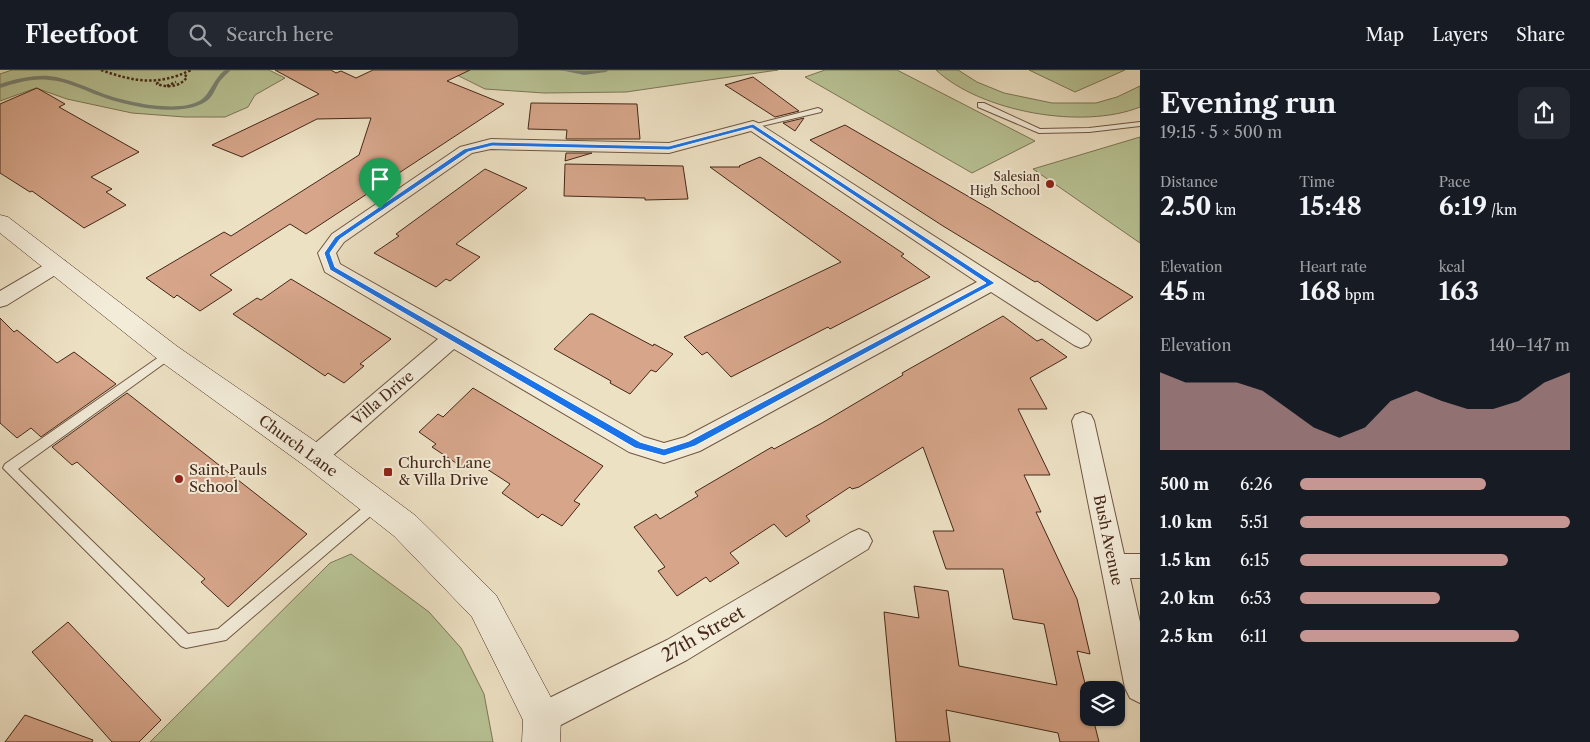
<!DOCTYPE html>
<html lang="en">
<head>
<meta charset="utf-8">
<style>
  body { margin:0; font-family:"Libre Caslon Text",serif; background:#242831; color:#f1f3f6; height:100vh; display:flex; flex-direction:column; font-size:19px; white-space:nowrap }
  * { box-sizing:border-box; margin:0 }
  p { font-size:16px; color:#9ea1a6 }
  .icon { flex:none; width:28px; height:28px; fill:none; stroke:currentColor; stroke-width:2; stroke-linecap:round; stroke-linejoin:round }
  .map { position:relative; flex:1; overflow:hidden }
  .sheet { display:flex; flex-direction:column; background:#171b24; width:450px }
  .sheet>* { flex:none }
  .fabs { position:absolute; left:1080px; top:611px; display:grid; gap:10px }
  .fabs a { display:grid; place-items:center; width:45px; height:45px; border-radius:10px; background:#171b24; box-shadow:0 1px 4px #0004; font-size:25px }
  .pin { position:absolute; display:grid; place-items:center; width:42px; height:42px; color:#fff; margin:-51px -21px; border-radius:50% 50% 50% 0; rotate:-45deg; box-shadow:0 0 5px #0007 }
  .pin .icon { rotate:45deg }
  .round { display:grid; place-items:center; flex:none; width:52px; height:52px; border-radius:10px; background:#242831 }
  .headline { display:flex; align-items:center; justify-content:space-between; height:85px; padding:0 20px }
  h1 { font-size:28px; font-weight:700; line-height:38px }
  .metrics { display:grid; grid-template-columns:repeat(3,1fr); gap:8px; height:85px; padding:5px 20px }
  .metrics div { display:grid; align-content:center }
  .metrics b { font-size:25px; font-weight:700 }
  .metrics small { font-size:14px; font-weight:400 }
  .metrics p { font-size:14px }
  .chart { height:140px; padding:10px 20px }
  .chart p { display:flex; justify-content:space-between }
  .chart svg { width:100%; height:90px; margin-top:5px; fill:#c59692; opacity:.7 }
  ul { padding:0 20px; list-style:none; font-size:16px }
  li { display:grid; grid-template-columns:80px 60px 1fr; align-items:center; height:38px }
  li i { height:12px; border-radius:6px; background:#c59692 }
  header { display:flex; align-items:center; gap:30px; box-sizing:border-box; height:70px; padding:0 25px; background:#171b24; border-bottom:1px solid #363941 }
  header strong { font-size:24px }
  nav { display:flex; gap:28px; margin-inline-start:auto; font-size:18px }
  .search { width:350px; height:45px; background:#242831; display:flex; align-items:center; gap:12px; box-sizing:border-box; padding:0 18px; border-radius:10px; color:#9ea1a6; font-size:19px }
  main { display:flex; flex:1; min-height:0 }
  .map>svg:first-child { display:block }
  .green { fill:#b8c395; stroke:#7e7656 }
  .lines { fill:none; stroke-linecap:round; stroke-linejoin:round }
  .stream { fill:#788273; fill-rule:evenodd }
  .building { fill:#d6a58a; stroke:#452818 }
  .lane-casing { stroke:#6f5643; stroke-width:2 }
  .street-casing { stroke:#6f5643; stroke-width:2 }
  .secondary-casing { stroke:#452818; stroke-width:1 }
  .path { stroke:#452818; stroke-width:2.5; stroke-dasharray:2.5 2; stroke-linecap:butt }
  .lane { fill:#f3ecd9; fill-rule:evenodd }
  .street { fill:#f3ecd9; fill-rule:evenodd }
  .secondary { fill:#f3ecd9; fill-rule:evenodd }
  .route { fill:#1a73e8; stroke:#fff; fill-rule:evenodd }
  .poi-dot { fill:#8f2418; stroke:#f3ecd9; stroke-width:2 }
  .labels { text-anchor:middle; stroke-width:4; stroke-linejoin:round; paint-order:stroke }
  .far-poi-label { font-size:12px; fill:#452818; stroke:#f3ecd9; text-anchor:end }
  .street-label { font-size:15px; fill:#452818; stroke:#f3ecd9 }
  .poi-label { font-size:15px; fill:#452818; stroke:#f3ecd9; text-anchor:start }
  .near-street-label { font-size:18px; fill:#452818; stroke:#f3ecd9 }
</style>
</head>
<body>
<header>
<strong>Fleetfoot</strong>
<div class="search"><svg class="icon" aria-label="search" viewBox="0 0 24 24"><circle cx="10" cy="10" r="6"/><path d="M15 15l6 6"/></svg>Search here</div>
<nav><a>Map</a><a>Layers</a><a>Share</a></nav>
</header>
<main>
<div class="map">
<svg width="1140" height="672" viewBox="0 0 1140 672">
  <rect width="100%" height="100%" fill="#ede1c4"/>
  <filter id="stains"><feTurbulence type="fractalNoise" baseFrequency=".004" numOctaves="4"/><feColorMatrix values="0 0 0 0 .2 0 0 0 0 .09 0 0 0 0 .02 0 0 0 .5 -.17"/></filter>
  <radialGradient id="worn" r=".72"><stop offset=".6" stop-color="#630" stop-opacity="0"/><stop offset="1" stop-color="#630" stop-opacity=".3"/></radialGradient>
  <path class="green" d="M 12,0 L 269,0 L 285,8 L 255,25 L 248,37 L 225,47 L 185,47 L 132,43 L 67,29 L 36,18 L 0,31 L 0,4 Z
    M 447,0 L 778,0 L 626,22 L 544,23 L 485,19 Z
    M 825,0 L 897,0 L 1035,71 L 972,103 L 805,7 Z
    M 936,0 L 958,0 L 977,12 L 1004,23 L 1052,33 L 1096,33 L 1117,27 L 1140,16 L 1140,37 C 1083,60 981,42 936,0 Z
    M 1029,0 L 1125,0 L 1075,22 Z
    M 1140,67 L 1140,173 L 1033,99 Z
    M 351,484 L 429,542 L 461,578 L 484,624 L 493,672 L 150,672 L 330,493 Z"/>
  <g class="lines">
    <path class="stream" d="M 225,0 L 231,0 C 227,4 223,7 220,11 C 215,18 213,28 205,32 C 180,48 126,36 100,26 C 83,20 67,11 49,10 C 32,8 16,13 0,18 L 0,14 C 16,9 32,5 49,6 C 68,8 86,17 104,24 C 127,32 179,44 201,30 C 210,24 214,8 225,0 Z
      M 560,0 L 584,1 L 609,0 L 606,2 L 584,5 Z"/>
  </g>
  <path class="building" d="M 275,0 L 331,0 L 336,3 L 341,1 L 356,8 L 373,0 L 470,0 L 447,11 L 504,34 L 306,164 L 290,154 L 210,205 L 232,220 L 200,241 L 177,225 L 174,228 L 146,208 L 224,162 L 231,166 L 359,85 L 371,48 L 317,49 L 242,87 L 212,75 L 319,24 Z
    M 753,7 L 799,41 L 775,47 L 725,15 Z
    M 37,18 L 65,34 L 59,37 L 139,82 L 91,107 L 112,119 L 106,122 L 126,135 L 84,158 L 32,121 L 30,122 L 0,103 L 0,34 Z
    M 531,33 L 637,34 L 640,69 L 566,69 L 567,60 L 528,59 Z
    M 804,48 L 795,61 L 783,53 Z
    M 845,55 L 990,139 L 1133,227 L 1097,251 L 1037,211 L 1035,212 L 943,156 L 810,70 Z
    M 566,83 L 592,83 L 565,91 Z
    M 760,87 L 904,184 L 901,186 L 930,207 L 830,259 L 828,257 L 731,307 L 707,282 L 702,285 L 684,267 L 841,192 L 710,97 L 740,97 L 739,96 Z
    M 565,94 L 683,96 L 688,129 L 645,130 L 645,128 L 564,126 Z
    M 485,99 L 527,118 L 456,174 L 480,187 L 450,211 L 446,209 L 436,217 L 374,183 L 399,166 L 396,164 Z
    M 291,209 L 391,269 L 360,294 L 364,296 L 344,313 L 328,303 L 325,306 L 233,244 L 257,228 L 261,230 Z
    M 590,244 L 593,244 L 653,276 L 654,274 L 673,284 L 656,302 L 651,300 L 630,324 L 610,313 L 611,311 L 554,279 Z
    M 1003,246 L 1037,271 L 1042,269 L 1067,287 L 1030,308 L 1047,339 L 1018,339 L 1050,405 L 1024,405 L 1041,442 L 1036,442 L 1077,529 L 1090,584 L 1077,581 L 1089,630 L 1089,648 L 1093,648 L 1099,672 L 1060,672 L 1058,663 L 946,640 L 950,672 L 896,672 L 884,542 L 919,548 L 914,516 L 948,521 L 959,596 L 1057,615 L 1044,554 L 1013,549 L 1003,499 L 946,499 L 933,461 L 954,461 L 923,377 L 859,417 L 852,419 L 850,417 L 806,446 L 810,451 L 786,467 L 774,454 L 730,483 L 739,493 L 710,512 L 706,507 L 677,526 L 658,501 L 665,497 L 634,457 L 656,444 L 660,449 L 698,426 L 695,422 L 772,377 L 774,379 L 822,353 L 903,305 L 902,303 Z
    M 0,248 L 14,262 L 17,260 L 57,293 L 74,282 L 116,314 L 41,367 L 31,358 L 17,368 L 0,353 Z
    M 473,318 L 603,396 L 574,431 L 580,434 L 562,456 L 542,444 L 538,448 L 502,423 L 510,414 L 473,390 L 465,399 L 432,377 L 436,374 L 419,362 L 438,344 L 443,347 Z
    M 127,323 L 307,464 L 228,537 L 201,512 L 205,509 L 77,392 L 72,395 L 52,377 Z
    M 68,552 L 161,650 L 139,672 L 112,672 L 32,582 Z
    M 25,645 L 93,670 L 92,672 L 5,672 Z"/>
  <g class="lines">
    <defs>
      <path id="lane" d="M 978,33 L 984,33 L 1040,59 L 1089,58 L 1140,52 L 1140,56 L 1089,62 L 1039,63 L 978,37 Z
        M 818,38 L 822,40 L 821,42 L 753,58 L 749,56 Z
        M 169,280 L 174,284 L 173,287 L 18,399 L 188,564 L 218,559 L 372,430 L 376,429 L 380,430 L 382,434 L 380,438 L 226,570 L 186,578 L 181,576 L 3,398 L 5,394 Z"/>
      <path id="street" d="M 753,51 L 758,53 L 1088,265 L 1091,270 L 1088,275 L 1081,278 L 1074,275 L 991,222 L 700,381 L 664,393 L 629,382 L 454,279 L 323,394 L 315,397 L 307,394 L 303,387 L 307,380 L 438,269 L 325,202 L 318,183 L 332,164 L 460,77 L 491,69 L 669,73 ZM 751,61 L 977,212 L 685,367 L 664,373 L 644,367 L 340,194 L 336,183 L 344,172 L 472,83 L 491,79 L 669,83 Z
        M 58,189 L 65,191 L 67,195 L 65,199 L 7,235 L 0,237 L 0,221 L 51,191 Z
        M 1083,342 L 1091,345 L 1094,351 L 1124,484 L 1140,484 L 1140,508 L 1130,508 L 1140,552 L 1140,633 L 1130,628 L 1125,618 L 1072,351 L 1075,345 Z
        M 859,459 L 868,463 L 872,471 L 868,479 L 687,590 L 553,659 L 542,663 L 531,659 L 527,648 L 531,637 L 667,570 L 850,463 Z"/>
      <path id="secondary" d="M 0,145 L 8,147 L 178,277 L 325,378 L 416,446 L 496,525 L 555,635 L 561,648 L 560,672 L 522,672 L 523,650 L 472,547 L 394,466 L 305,396 L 160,291 L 0,163 Z"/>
    </defs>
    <use href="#lane" class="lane-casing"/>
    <use href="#street" class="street-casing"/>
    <use href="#secondary" class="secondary-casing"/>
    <path class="path" d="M 101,0 C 135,12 158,16 191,0
      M 158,12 L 157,14 C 168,18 180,17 187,7 L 184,4
      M 167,16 L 176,12"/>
    <use href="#lane" class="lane"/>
    <use href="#street" class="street"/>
    <use href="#secondary" class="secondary"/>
  </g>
  <path class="route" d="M 753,54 L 995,213 L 695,376 L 664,386 L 635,378 L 330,200 L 324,183 L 335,167 L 464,79 L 492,72 L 669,76 ZM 752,58 L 986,213 L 689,371 L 664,379 L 640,372 L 335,197 L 330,183 L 340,169 L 468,82 L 492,76 L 669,80 Z"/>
  <g class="poi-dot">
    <circle cx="1050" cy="114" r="5"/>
    <rect x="383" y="397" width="10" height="10" rx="2.5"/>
    <circle cx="179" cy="409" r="5"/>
  </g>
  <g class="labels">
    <g class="far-poi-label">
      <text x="1040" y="111">Salesian<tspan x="1040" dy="14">High School</tspan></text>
    </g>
    <g class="street-label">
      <text transform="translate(383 328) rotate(-40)" y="5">Villa Drive</text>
      <text transform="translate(298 376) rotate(36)" y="5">Church Lane</text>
      <text transform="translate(1108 470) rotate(78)" y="5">Bush Avenue</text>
    </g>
    <g class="poi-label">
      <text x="398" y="398">Church Lane<tspan x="398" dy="17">&amp; Villa Drive</tspan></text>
      <text x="189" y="405">Saint Pauls<tspan x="189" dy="17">School</tspan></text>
    </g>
    <g class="near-street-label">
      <text transform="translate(703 564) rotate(-30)" y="6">27th Street</text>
    </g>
  </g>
  <rect width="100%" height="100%" filter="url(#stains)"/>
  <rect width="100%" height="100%" fill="url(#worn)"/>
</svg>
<div class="fabs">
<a><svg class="icon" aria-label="layers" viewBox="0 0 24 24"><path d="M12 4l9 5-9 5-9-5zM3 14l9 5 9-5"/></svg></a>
</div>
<div class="pin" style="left:380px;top:139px;background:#1e9e55"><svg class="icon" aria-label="arrive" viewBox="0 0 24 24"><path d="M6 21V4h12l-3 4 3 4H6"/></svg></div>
</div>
<section class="sheet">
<div class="headline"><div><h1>Evening run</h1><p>19:15 · 5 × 500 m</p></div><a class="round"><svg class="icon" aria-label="share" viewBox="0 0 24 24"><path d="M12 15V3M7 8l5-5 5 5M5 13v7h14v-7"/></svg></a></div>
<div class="metrics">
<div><p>Distance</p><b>2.50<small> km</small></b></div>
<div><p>Time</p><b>15:48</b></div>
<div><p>Pace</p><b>6:19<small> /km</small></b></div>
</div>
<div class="metrics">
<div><p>Elevation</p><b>45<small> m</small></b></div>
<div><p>Heart rate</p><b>168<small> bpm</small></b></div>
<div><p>kcal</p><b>163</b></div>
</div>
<div class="chart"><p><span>Elevation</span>140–147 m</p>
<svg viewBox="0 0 160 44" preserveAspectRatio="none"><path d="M0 44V6L10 11L20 11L30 11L40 15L50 24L60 33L70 38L80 33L90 20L100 15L110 20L120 24L130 24L140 20L150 11L160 6V44z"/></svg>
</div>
<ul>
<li><b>500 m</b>6:26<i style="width:69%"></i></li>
<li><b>1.0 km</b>5:51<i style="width:100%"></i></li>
<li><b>1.5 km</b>6:15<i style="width:77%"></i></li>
<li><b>2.0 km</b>6:53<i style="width:52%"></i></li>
<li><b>2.5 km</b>6:11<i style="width:81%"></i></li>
</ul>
</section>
</main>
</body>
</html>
